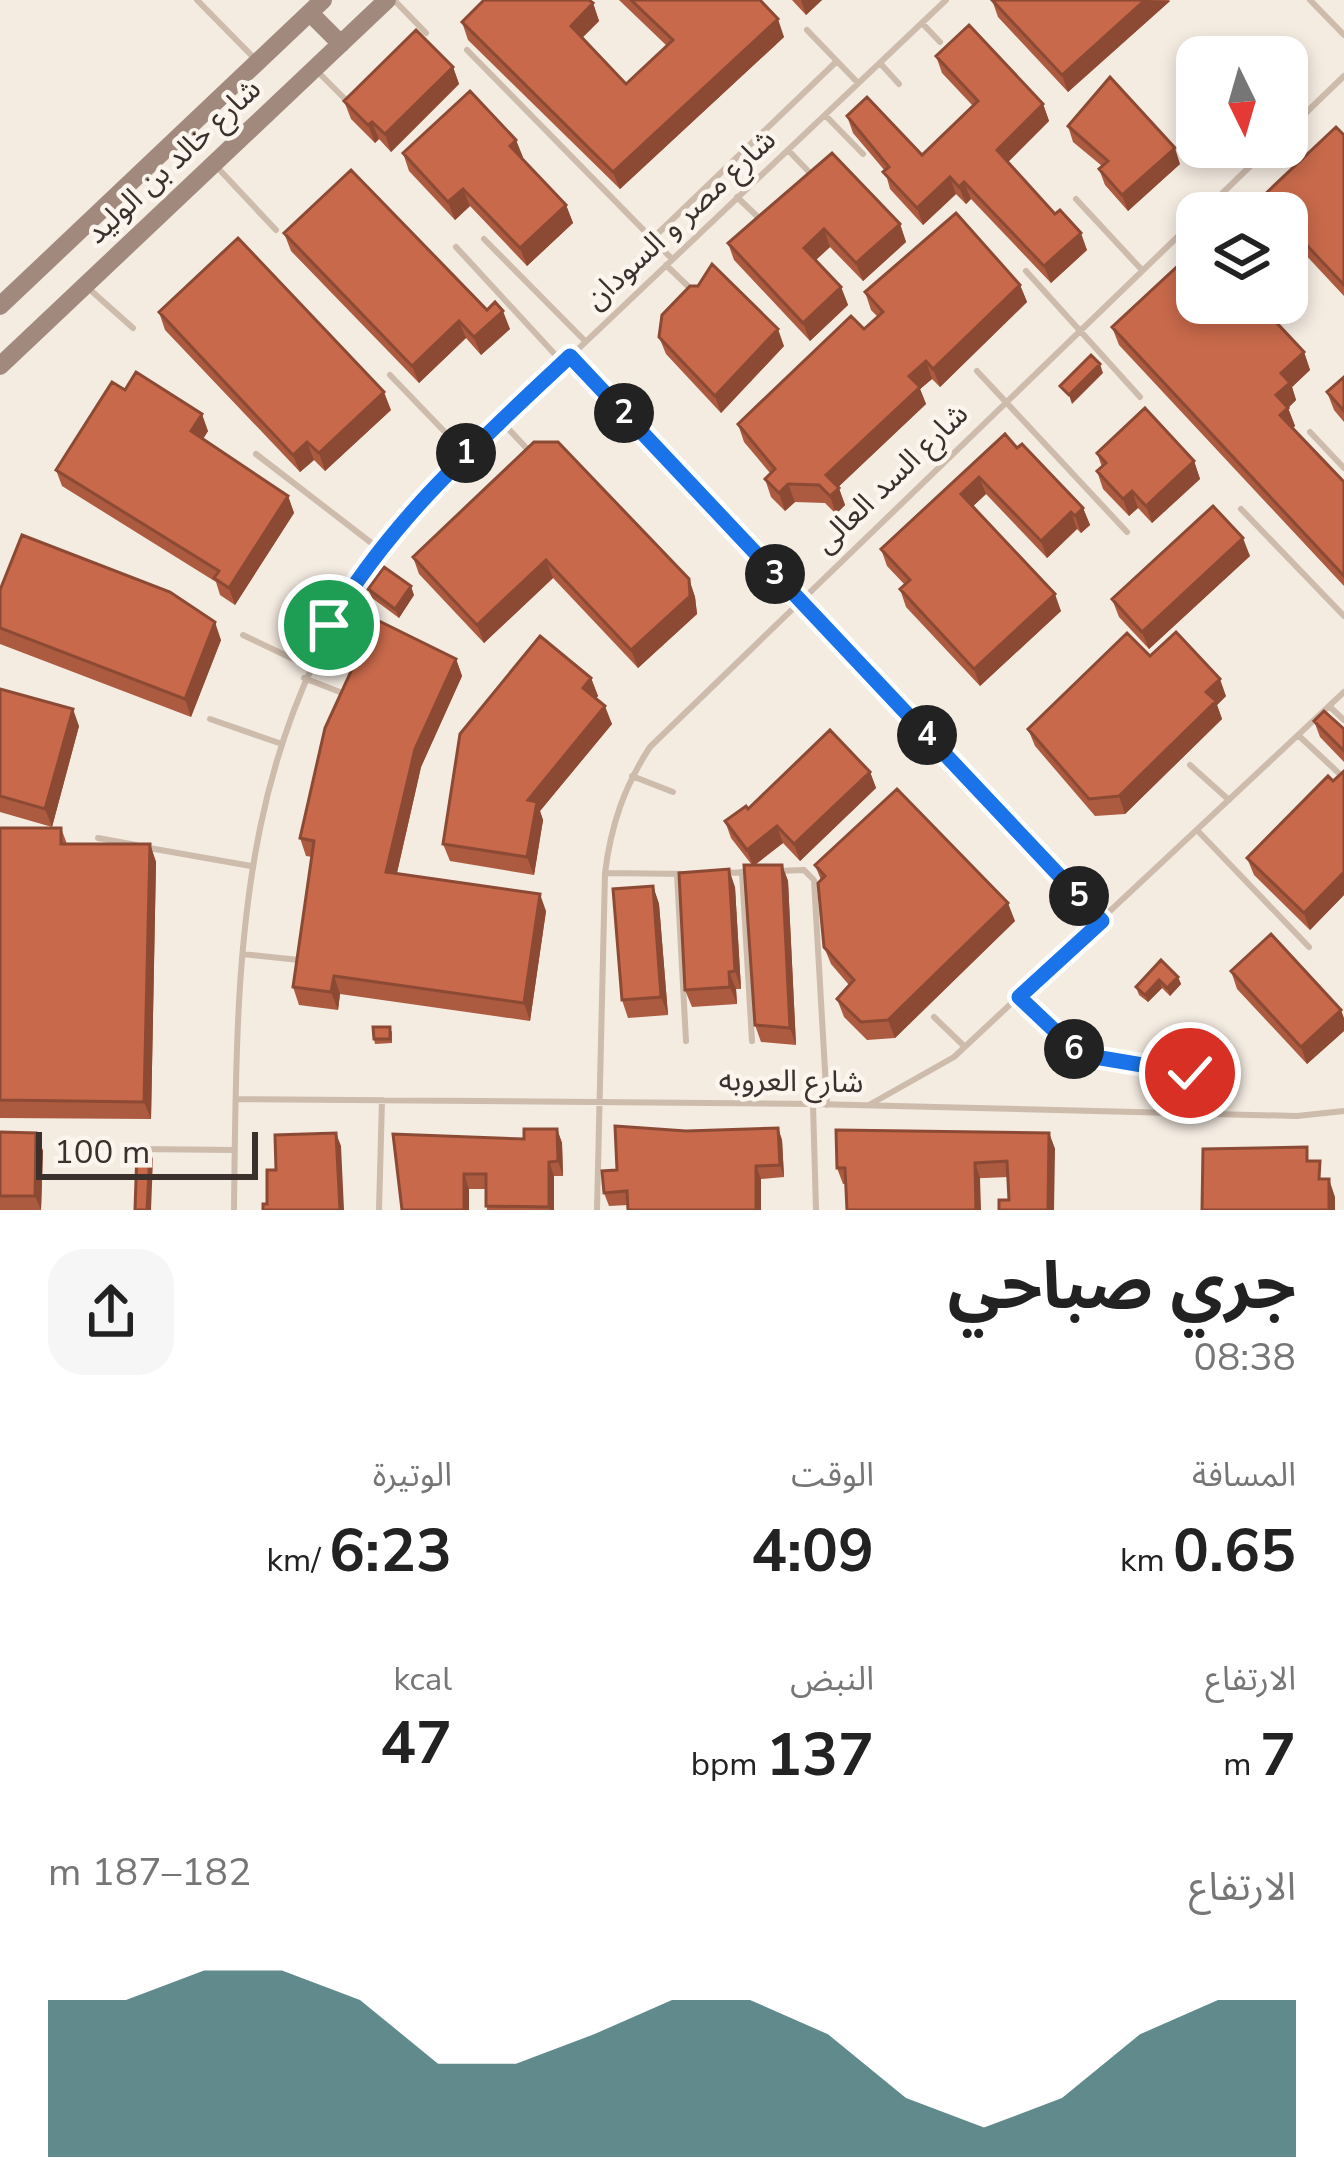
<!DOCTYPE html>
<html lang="ar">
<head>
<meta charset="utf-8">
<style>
  body { margin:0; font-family:"Nunito Sans","Noto Sans Arabic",sans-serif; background:#f6f6f6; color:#222; direction:rtl; height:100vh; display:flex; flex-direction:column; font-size:45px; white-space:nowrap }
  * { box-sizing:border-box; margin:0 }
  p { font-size:39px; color:#767676 }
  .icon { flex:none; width:66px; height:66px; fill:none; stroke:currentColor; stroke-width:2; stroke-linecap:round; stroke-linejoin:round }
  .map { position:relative; height:1210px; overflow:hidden; direction:ltr }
  .drawer { display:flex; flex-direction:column; background:#fff; flex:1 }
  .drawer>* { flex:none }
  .needle { width:78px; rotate:175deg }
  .tools { position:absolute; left:1176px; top:36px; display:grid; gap:24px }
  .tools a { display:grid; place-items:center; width:132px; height:132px; border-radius:24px; background:#fff; box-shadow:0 6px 18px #0003; font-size:60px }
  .scale { position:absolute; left:36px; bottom:30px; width:222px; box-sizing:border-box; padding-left:12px; border:6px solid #3b302b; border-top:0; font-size:33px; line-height:42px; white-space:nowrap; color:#3b302b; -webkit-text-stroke:9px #fbf5ee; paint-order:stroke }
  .pin { position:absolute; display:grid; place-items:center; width:102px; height:102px; color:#fff; margin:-51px; border:6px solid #fff; border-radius:50%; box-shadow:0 3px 12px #0007 }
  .km { position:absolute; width:60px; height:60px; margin:-30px; border-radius:50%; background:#222; color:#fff; font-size:33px; line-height:60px; text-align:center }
  .round { display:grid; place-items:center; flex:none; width:126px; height:126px; border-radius:36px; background:#f6f6f6 }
  .overview { display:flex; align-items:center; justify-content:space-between; height:204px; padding:0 48px }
  h1 { font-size:66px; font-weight:700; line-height:90px }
  .figures { display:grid; grid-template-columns:repeat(3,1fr); gap:18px; height:204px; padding:12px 48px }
  .figures div { display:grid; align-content:center }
  .figures b { font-size:60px; font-weight:700 }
  .figures small { font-size:33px; font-weight:400 }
  .figures p { font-size:33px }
  .chart { height:336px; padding:24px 48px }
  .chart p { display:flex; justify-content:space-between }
  .chart svg { width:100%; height:216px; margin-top:12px; fill:#1f5a5e; opacity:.7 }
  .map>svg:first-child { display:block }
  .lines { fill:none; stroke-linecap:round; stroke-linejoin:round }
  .service { stroke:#cdbbac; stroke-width:6 }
  .secondary { stroke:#a18a7d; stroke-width:18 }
  .wall { fill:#ac5a40 }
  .shaded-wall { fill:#8c4a34 }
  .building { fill:#c8694b; stroke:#8c4a34; stroke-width:3 }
  .route-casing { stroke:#fff; stroke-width:24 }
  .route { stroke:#1a73e8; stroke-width:15 }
  .labels { text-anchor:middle; stroke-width:9; stroke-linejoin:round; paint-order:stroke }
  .street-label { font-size:30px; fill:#3b302b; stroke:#fbf5ee }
</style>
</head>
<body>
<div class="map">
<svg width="1344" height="1210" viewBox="0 0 1344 1210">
  <rect width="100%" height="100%" fill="#f4ebe1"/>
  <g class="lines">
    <path class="service" d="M 197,0 L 256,60
      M 394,0 L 426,33
      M 1310,0 L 1344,35
      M 922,23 L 940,42
      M 807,30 L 858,83
      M 467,50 L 672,259
      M 880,63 L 899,84
      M 317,71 L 350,104
      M 825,115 L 863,154
      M 1287,131 L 1344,76
      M 788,150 L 811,174
      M 216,166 L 276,230
      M 737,197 L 760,219
      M 1076,199 L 1142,270
      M 1202,213 L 1270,147
      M 484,239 L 585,341
      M 652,239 L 837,61
      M 456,247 L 562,362
      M 666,265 L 693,291
      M 1026,271 L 1140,397
      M 87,287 L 133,328
      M 570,355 L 1102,921
      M 977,371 L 1127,532
      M 390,375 L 466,454
      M 501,421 L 531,453
      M 1310,432 L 1344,468
      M 256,454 L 378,548
      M 1241,509 L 1344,616
      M 329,625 L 355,641
      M 243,635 L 308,666
      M 304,678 L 345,694
      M 1329,706 L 1344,720
      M 210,719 L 279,743
      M 1298,735 L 1344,778
      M 1190,765 L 1229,800
      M 632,776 L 673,792
      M 1197,830 L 1309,947
      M 98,838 L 136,845
      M 149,848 L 251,866
      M 777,871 L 804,870 L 814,880 L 827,1105
      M 742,872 L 752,1041
      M 605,873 L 686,874
      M 723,873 L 752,872
      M 677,874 L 686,1041
      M 243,954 L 299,960
      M 1019,997 L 1074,1049 L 1089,1056 L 1190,1073
      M 934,1017 L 965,1047
      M 236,1099 L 813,1104 L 1297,1116 L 1344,1111
      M 813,1104 L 816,1210
      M 869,1105 L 954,1057 L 1344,692
      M 137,1149 L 235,1150
      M 234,1210 C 237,938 235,718 420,499 L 946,0
      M 379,1210 L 382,1100
      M 597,1210 L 605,873 C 611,825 624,787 650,747 L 1197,218"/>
    <path class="secondary" d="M 310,13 L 341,44
      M 0,306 L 323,0
      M 0,366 L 387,0"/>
  </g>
  <path class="wall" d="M 619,0 L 760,0 L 784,37 L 620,189 L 468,40 L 462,22 L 593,3 L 599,21 L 582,38 L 626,84 L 667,46 Z
    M 792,0 L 822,0 L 806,15 Z
    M 992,0 L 1169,0 L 1170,1 L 1068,92 L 998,17 Z
    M 936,56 L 1043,104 L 1049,121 L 1008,162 L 1087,250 L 1051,283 L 971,199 L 966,204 L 956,194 L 923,225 L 890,189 L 885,171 L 853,133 L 847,116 L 922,155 L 973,106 L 942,73 Z
    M 453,67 L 459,84 L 391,152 L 379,139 L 375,143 L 351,119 L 344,101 Z
    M 1068,126 L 1180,164 L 1128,211 L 1105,185 L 1099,169 L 1102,166 L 1073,142 Z
    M 1344,135 L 1344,296 L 1287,235 L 1287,213 L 1267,213 L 1262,197 Z
    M 516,140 L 522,158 L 566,205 L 573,223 L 527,266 L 470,206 L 455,220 L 409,171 L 403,153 Z
    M 832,153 L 900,224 L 906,242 L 863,281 L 830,247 L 816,260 L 841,287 L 848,305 L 810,341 L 734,260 L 728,243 Z
    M 284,233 L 487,310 L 510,329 L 481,355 L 466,338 L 419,383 L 291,251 Z
    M 1020,285 L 1027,302 L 940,387 L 932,379 L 920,389 L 926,404 L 838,487 L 845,505 L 836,514 L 825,503 L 795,502 L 785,511 L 771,497 L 765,479 L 770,473 L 744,442 L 738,424 L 878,317 L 871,310 L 865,292 Z
    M 1197,303 L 1304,352 L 1310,370 L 1292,387 L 1296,400 L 1288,408 L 1295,426 L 1292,428 L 1344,482 L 1344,586 L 1119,345 L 1112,327 Z
    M 159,312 L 391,410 L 325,471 L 314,460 L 300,472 L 165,330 Z
    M 659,337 L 784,346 L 721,413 L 666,354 Z
    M 1344,377 L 1344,422 L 1334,410 L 1327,392 Z
    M 125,390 L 208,431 L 203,439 L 288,496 L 294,513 L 235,605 L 220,595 L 216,582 L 62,486 L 56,470 Z
    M 534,442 L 689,579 L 695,597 L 697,614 L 638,668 L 553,578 L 484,643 L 419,574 L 413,557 Z
    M 1017,448 L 1083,508 L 1090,525 L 1081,533 L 1077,529 L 1047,558 L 986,494 L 973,506 L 1061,611 L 980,686 L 906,607 L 900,589 L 905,585 L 887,566 L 881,549 Z
    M 1097,453 L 1194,461 L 1200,479 L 1152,523 L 1138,508 L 1129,516 L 1103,489 L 1097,471 L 1102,467 Z
    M 1250,556 L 1149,649 L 1119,617 L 1112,599 Z
    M 368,589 L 414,595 L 399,618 L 372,598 Z
    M 0,590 L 221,640 L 191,717 L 0,644 Z
    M 1150,656 L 1226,696 L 1217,705 L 1222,719 L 1125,814 L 1095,816 L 1035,746 L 1028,729 Z
    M 456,659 L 462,676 L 421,767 L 397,873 L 546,911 L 530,1021 L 340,994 L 338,1010 L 299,1005 L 293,987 L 312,857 L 306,856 L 300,838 Z
    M 591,678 L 598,696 L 596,698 L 612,724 L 540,811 L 543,820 L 534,875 L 450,861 L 443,844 Z
    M 0,689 L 79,726 L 52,827 L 0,812 Z
    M 1314,721 L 1344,729 L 1344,762 L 1320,737 Z
    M 1344,771 L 1344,895 L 1310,930 L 1254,875 L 1247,858 Z
    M 870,772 L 876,788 L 800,861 L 783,843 L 755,865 L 782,865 L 788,881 L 796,1045 L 761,1042 L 755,1025 L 752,865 L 731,838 L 725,821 L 748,809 Z
    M 0,828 L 61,828 L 67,844 L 150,844 L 156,862 L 151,1119 L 0,1118 Z
    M 815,865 L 1015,921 L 895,1038 L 867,1040 L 844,1017 L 837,999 L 849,985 L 831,964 L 824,947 L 821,880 Z
    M 653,886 L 659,904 L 668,1015 L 628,1018 L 622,1000 Z
    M 735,887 L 741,989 L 736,989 L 737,1004 L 692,1007 L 685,990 Z
    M 1231,971 L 1344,1018 L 1344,1031 L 1307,1064 L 1237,989 Z
    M 1178,977 L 1181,984 L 1170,996 L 1162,988 L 1148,1002 L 1139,995 L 1136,987 Z
    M 392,1031 L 392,1043 L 375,1044 L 374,1039 Z
    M 778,1128 L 782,1140 L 784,1177 L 761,1179 L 761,1210 L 628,1210 L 628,1205 L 609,1206 L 604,1193 L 617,1170 L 686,1131 Z
    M 557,1129 L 562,1143 L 563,1176 L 554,1176 L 554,1210 L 487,1210 L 486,1189 L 469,1189 L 402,1210 L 524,1139 Z
    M 0,1132 L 36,1133 L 43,1151 L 41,1210 L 0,1210 Z
    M 1049,1133 L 1055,1149 L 1009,1200 L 1008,1177 L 843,1184 L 837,1168 Z"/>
  <path class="shaded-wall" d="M 801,0 L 822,0 L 806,15 Z
    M 1145,0 L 1170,1 L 1068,92 L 1062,75 Z
    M 593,3 L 599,21 L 577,43 L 571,26 Z
    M 778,19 L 784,37 L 620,189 L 613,172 Z
    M 453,67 L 459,84 L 391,152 L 385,134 Z
    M 1043,104 L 1049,121 L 1003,167 L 997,150 Z
    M 372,122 L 379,139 L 375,143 L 368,125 Z
    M 516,140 L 523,157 L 516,164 L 510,146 Z
    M 1175,148 L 1180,164 L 1128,211 L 1122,195 Z
    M 950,177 L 956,194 L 923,225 L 917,208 Z
    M 964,182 L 971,199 L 966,204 L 959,187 Z
    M 463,189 L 470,206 L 455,220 L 448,202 Z
    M 566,205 L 573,223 L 527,266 L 520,248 Z
    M 900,224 L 906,242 L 863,281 L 856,263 Z
    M 824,229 L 830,247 L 810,265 L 804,248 Z
    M 1081,233 L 1087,250 L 1051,283 L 1044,266 Z
    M 1020,285 L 1027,302 L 940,387 L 933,369 Z
    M 841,287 L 848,305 L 810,341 L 803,323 Z
    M 503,311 L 510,329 L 481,355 L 474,337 Z
    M 459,321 L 466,338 L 419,383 L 412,366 Z
    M 778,329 L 784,346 L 721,413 L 715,396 Z
    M 1304,352 L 1310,370 L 1292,387 L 1296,400 L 1283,413 L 1276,395 L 1281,373 Z
    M 926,361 L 932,379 L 920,389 L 926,404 L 832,493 L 826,475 L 909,376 Z
    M 1100,364 L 1103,373 L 1072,404 L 1069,395 Z
    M 384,392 L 391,410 L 325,471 L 319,453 Z
    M 1288,408 L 1295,426 L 1287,433 L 1280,415 Z
    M 202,414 L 208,431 L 197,448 L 191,431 Z
    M 307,442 L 314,460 L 300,472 L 293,455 Z
    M 1194,461 L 1200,479 L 1152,523 L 1146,506 Z
    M 979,477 L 986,494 L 968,511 L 961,494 Z
    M 788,484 L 795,502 L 785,511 L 779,493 Z
    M 839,488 L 845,505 L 836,514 L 830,496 Z
    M 1132,491 L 1138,508 L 1129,516 L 1123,499 Z
    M 288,496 L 294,513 L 235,605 L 229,588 Z
    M 1083,508 L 1090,525 L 1081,533 L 1075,516 Z
    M 1071,512 L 1077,529 L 1047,558 L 1041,541 Z
    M 1243,538 L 1250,556 L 1149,649 L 1142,632 Z
    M 546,560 L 553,578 L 484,643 L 477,625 Z
    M 689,579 L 695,597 L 697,614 L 638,668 L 631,650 Z
    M 411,586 L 414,595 L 399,618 L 395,609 Z
    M 1055,594 L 1061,611 L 980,686 L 974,669 Z
    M 215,622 L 221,640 L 191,717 L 185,699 Z
    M 456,659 L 462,676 L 421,767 L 393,890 L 386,872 L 415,749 Z
    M 591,678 L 598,696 L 590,706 L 583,688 Z
    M 1220,679 L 1226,696 L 1217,705 L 1222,719 L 1125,814 L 1119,796 L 1206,692 Z
    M 605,706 L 612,724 L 540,811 L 543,820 L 534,875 L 527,857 L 528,800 Z
    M 73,709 L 79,726 L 52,827 L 45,809 Z
    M 870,772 L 876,788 L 800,861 L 794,844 Z
    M 777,826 L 783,843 L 753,866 L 747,850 Z
    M 150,844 L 156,862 L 151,1119 L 144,1102 Z
    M 782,865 L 788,881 L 796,1045 L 790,1028 Z
    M 729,869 L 735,887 L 741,989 L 735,971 Z
    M 1344,872 L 1344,895 L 1310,930 L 1304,913 Z
    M 653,886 L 659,904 L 668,1015 L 661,997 Z
    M 540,894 L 546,911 L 530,1021 L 524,1003 Z
    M 1008,903 L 1015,921 L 895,1038 L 888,1020 Z
    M 729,972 L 736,989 L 737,1004 L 730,987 Z
    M 334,976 L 340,994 L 338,1010 L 331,992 Z
    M 1178,977 L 1181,984 L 1170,996 L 1167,988 Z
    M 1159,980 L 1162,988 L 1148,1002 L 1145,995 Z
    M 1341,1010 L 1344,1018 L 1344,1031 L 1307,1064 L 1301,1047 Z
    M 778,1128 L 782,1140 L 784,1177 L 780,1165 Z
    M 557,1129 L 562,1143 L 563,1176 L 558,1161 Z
    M 36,1133 L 43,1151 L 41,1210 L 35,1196 Z
    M 336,1133 L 341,1146 L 344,1210 L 340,1210 Z
    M 1049,1133 L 1055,1149 L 1054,1210 L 1048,1210 Z
    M 150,1150 L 153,1159 L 151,1210 L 147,1210 Z
    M 549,1162 L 554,1176 L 554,1210 L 550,1210 L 549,1207 Z
    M 975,1163 L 980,1178 L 981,1210 L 976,1210 Z
    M 756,1166 L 761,1179 L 761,1210 L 756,1210 Z
    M 464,1174 L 469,1189 L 469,1210 L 464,1210 Z
    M 1329,1179 L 1335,1197 L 1335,1210 L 1329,1210 Z"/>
  <path class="building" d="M 484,0 L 589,0 L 593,3 L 571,26 L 626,84 L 673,40 L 631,0 L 760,0 L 778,19 L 613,172 L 462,22 Z
    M 992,0 L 1145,0 L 1062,75 Z
    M 969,25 L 1043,104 L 997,150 L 1055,214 L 1060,210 L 1081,233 L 1044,266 L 964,182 L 959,187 L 950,177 L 917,208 L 883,172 L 889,167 L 847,116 L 867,97 L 922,155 L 978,101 L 936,56 Z
    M 416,30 L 453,67 L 385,134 L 372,122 L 368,125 L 344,101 Z
    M 1110,77 L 1175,148 L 1122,195 L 1099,169 L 1108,161 L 1068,126 Z
    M 470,91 L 516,140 L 510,146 L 566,205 L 520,248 L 463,189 L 448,202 L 403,153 Z
    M 1336,127 L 1344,135 L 1344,285 L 1287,224 L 1287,213 L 1276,213 L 1262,197 Z
    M 832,153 L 900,224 L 856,263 L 824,229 L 804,248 L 841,287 L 803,323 L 728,243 Z
    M 351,170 L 487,310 L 495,302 L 503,311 L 474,337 L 459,321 L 412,366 L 284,233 Z
    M 956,213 L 1020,285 L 933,369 L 926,361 L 909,376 L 920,387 L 826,475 L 839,488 L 830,496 L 819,485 L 788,484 L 779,493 L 765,479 L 775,469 L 738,424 L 851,316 L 864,329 L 883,312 L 865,292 Z
    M 238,238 L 384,392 L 319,453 L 307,442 L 293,455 L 159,312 Z
    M 712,264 L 778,329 L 715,396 L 659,337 L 662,315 L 690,286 L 698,286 Z
    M 1180,264 L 1197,283 L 1197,303 L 1258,303 L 1304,352 L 1281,373 L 1290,383 L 1276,395 L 1288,408 L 1280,415 L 1344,482 L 1344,576 L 1112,327 Z
    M 1091,355 L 1100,364 L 1069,395 L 1060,386 Z
    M 136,372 L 202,414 L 191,431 L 288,496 L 229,588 L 214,578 L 219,571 L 56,470 L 112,382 L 125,390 Z
    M 1344,377 L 1344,411 L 1327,392 Z
    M 1145,408 L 1194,461 L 1146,506 L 1132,491 L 1123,499 L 1097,471 L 1106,463 L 1097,453 Z
    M 1005,434 L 1017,448 L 1022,444 L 1083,508 L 1075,516 L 1071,512 L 1041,541 L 979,477 L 961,494 L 1055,594 L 974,669 L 900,589 L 910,580 L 881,549 Z
    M 534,442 L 558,442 L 689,579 L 690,596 L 631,650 L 546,560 L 477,625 L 413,557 Z
    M 1213,506 L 1243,538 L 1142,632 L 1112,599 Z
    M 22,535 L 170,592 L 215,622 L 185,699 L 0,628 L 0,590 Z
    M 384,567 L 411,586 L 395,609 L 368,589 Z
    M 375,619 L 456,659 L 415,749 L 386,872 L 540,894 L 524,1003 L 334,976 L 331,992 L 293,987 L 314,841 L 300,838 L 325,728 Z
    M 1176,632 L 1220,679 L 1206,692 L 1216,701 L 1119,796 L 1089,799 L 1028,729 L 1127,633 L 1150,656 Z
    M 540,636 L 591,678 L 583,688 L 605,706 L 528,800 L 537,802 L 527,857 L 443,844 L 460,734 Z
    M 0,689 L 73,709 L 45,809 L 0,796 Z
    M 1324,711 L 1344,729 L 1344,751 L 1314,721 Z
    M 830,730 L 870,772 L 794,844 L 777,826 L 747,850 L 725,821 L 746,806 L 748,809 Z
    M 1344,771 L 1344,872 L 1304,913 L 1247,858 L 1328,776 L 1333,781 Z
    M 897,789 L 1008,903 L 888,1020 L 861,1022 L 837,999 L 854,980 L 824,947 L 818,883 L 825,876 L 815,865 Z
    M 0,828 L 61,828 L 61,844 L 150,844 L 144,1102 L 0,1100 Z
    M 744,865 L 782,865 L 790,1028 L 755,1025 Z
    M 729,869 L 735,971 L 729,972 L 730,987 L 685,990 L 679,873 Z
    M 653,886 L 661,997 L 622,1000 L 613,889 Z
    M 1271,934 L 1341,1010 L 1301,1047 L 1231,971 Z
    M 1161,960 L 1178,977 L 1167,988 L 1159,980 L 1145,995 L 1136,987 Z
    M 373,1027 L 390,1027 L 390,1039 L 374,1039 Z
    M 615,1126 L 686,1131 L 778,1128 L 780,1165 L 756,1166 L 756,1210 L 628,1210 L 627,1191 L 604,1193 L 602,1171 L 617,1170 Z
    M 524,1129 L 557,1129 L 558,1161 L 549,1162 L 549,1207 L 486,1206 L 486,1174 L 464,1174 L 464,1210 L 402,1210 L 393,1134 L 524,1139 Z
    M 836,1130 L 1049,1133 L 1048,1210 L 999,1210 L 999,1200 L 1009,1200 L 1007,1161 L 975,1163 L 976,1210 L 847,1210 L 845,1168 L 837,1168 Z
    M 0,1132 L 36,1133 L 35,1196 L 0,1196 Z
    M 336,1133 L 340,1210 L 263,1210 L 263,1204 L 267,1204 L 267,1170 L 276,1170 L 275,1135 Z
    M 1307,1147 L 1307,1161 L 1320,1161 L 1319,1179 L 1329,1179 L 1329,1210 L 1202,1210 L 1203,1149 Z
    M 137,1150 L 150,1150 L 147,1210 L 135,1210 Z"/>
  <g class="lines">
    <defs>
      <path id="route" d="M 329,625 C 392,518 481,440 570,356 L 1102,921 L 1019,997 L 1074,1049 L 1089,1056 L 1190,1073"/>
    </defs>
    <use href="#route" class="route-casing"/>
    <use href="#route" class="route"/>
  </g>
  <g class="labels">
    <g class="street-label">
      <text transform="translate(173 161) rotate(-43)" y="10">شارع خالد بن الوليد</text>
      <text transform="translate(680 219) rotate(-43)" y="10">شارع مصر و السودان</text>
      <text transform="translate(891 478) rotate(-44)" y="10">شارع السد العالى</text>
      <text transform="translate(791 1081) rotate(1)" y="10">شارع العروبه</text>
    </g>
  </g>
</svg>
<div class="tools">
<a><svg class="needle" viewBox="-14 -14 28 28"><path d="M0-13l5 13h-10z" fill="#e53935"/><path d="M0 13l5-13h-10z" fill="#767676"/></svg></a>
<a><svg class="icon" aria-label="layers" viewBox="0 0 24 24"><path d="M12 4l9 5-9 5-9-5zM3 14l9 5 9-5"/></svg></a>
</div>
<div class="scale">100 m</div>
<div class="pin" style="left:329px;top:625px;background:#1e9e55"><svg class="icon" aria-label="arrive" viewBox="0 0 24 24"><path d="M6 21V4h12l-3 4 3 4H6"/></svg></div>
<div class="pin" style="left:1190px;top:1073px;background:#d93025"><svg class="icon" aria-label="check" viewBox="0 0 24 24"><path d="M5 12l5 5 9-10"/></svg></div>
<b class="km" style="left:466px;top:453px">1</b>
<b class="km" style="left:624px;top:413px">2</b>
<b class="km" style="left:775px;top:574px">3</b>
<b class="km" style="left:927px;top:735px">4</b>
<b class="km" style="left:1079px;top:896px">5</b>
<b class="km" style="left:1074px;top:1049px">6</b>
</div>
<section class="drawer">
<div class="overview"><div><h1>جري صباحي</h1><p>08:38</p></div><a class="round"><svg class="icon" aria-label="share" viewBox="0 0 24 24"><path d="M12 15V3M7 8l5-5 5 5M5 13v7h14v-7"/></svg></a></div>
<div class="figures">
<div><p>المسافة</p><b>0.65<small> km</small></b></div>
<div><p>الوقت</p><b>4:09</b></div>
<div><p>الوتيرة</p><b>6:23<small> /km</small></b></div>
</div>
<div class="figures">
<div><p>الارتفاع</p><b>7<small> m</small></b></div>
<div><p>النبض</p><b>137<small> bpm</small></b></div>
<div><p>kcal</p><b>47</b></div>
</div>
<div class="chart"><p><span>الارتفاع</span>182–187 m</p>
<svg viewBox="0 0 160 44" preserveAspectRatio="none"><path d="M0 44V12L10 12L20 6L30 6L40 12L50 25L60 25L70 19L80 12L90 12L100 19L110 32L120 38L130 32L140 19L150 12L160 12V44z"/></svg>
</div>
</section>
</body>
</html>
